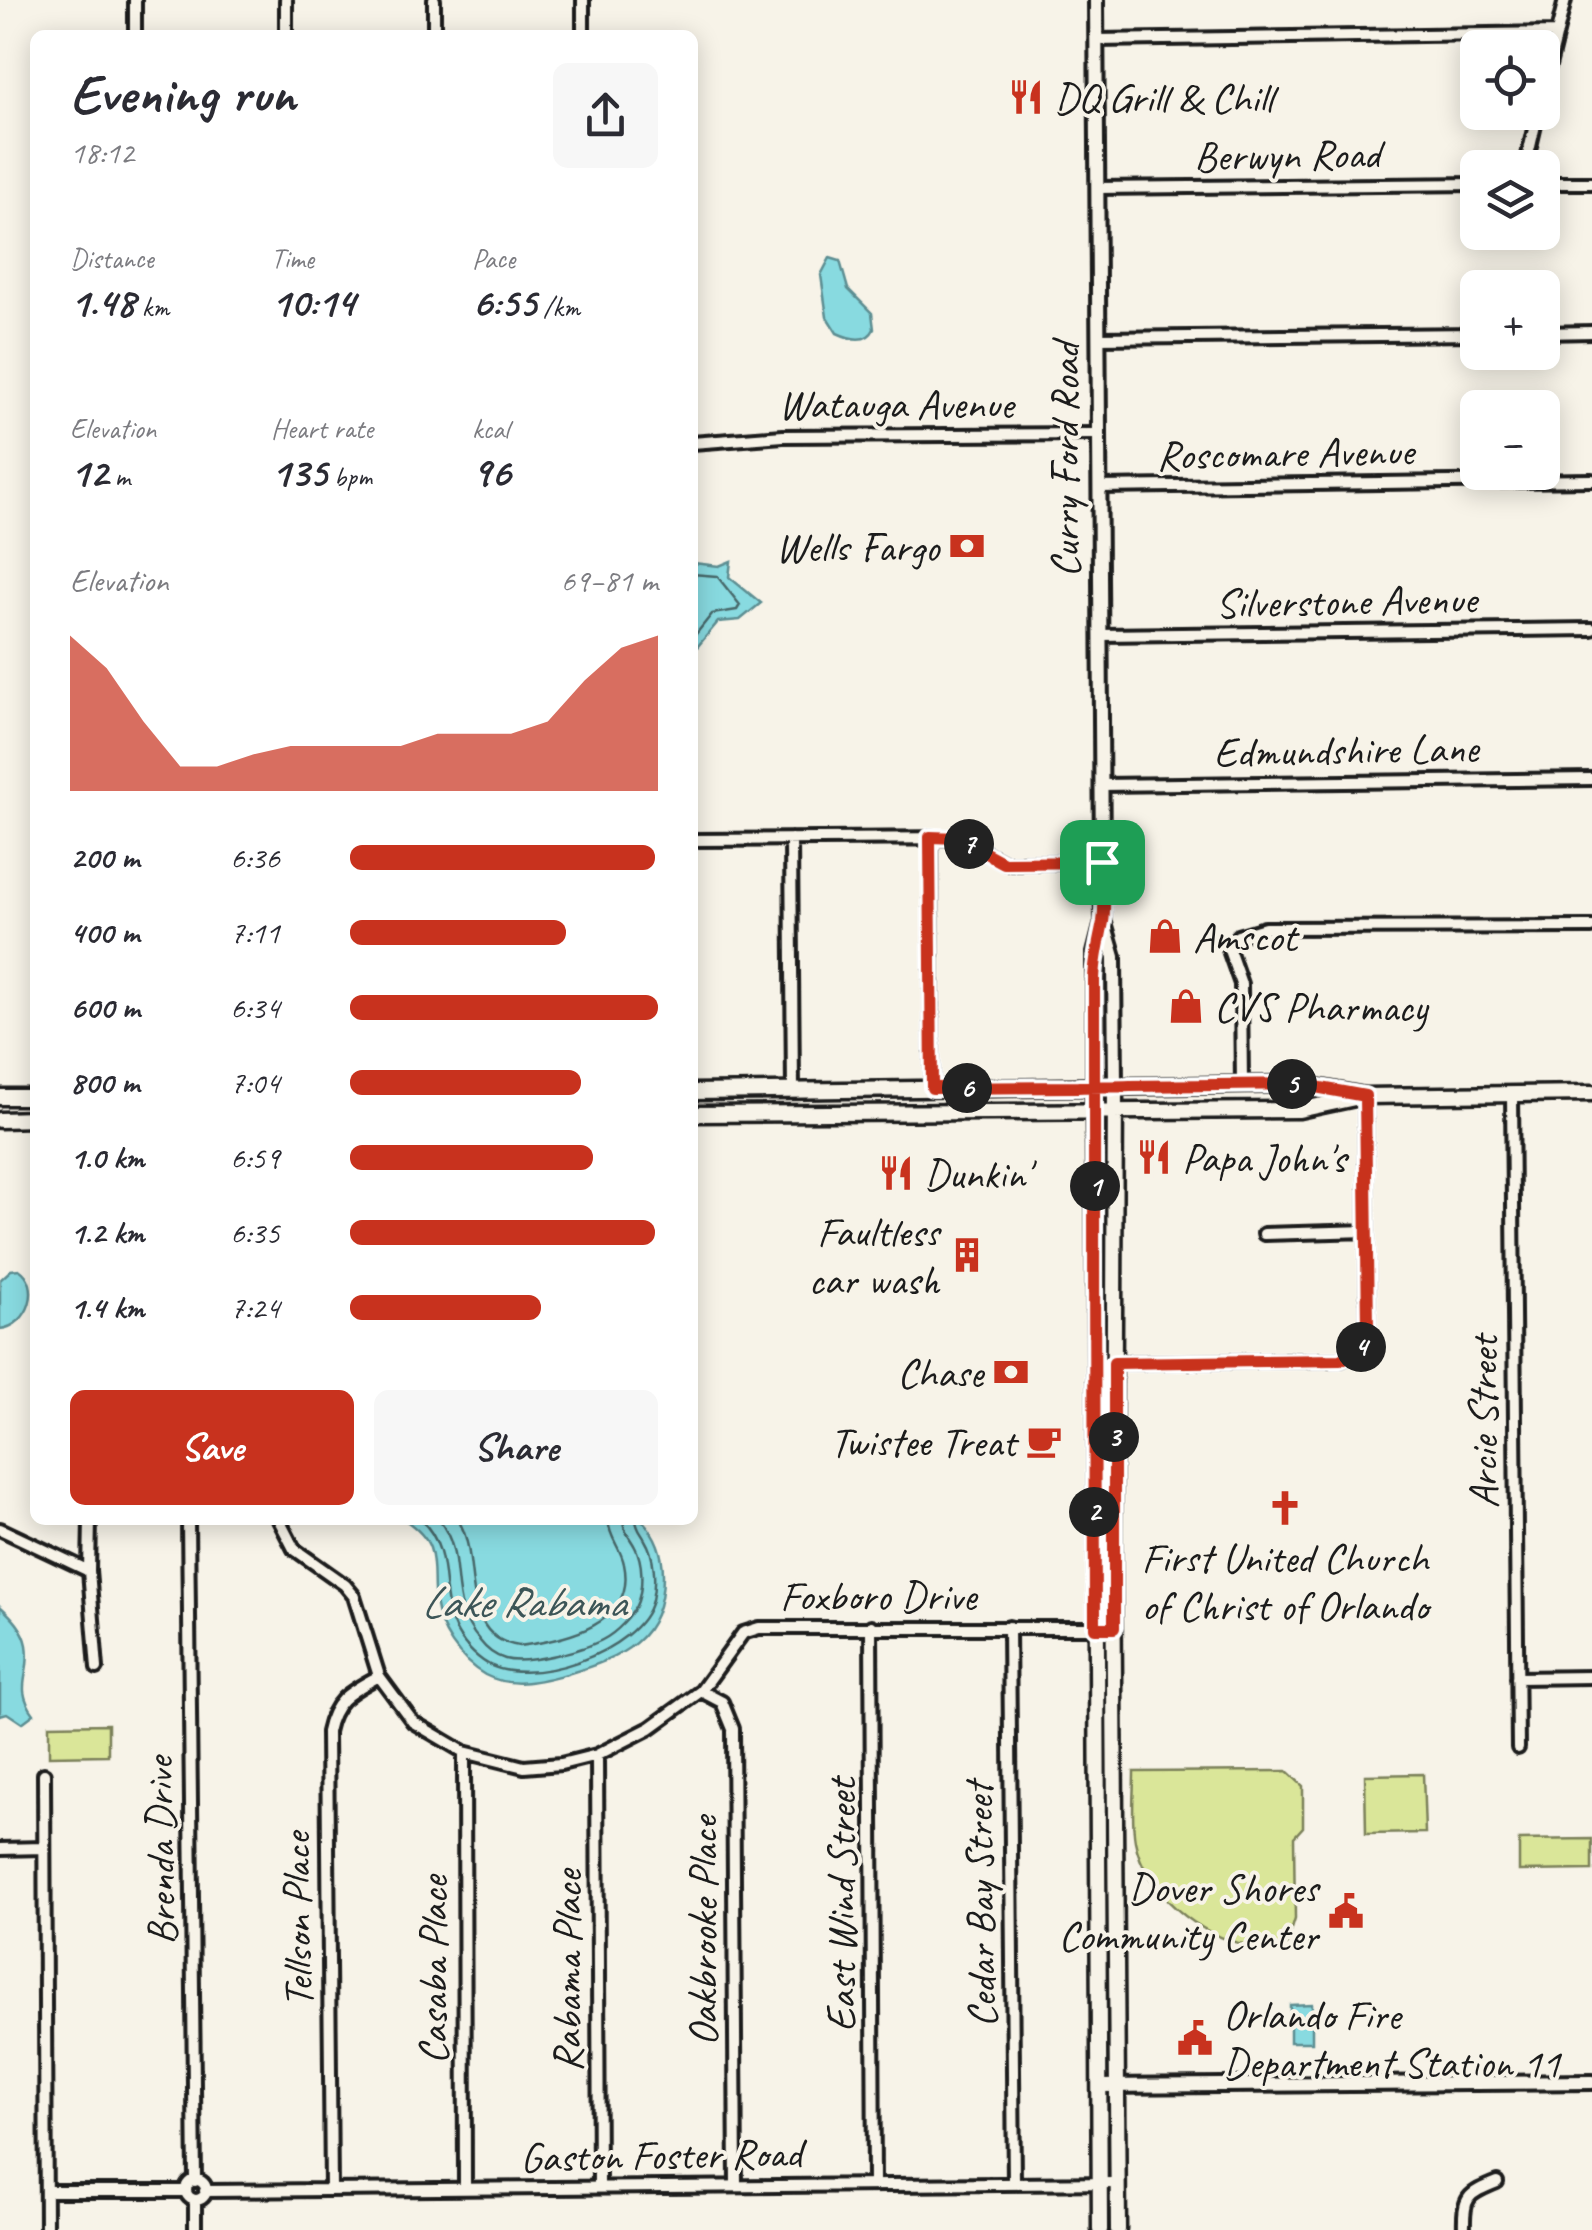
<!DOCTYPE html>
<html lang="en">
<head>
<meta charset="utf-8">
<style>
  body { margin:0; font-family:Caveat,sans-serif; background:#f7f7f7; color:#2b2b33; height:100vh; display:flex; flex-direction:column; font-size:38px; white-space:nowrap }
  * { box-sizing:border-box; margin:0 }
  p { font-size:32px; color:#7c7c81 }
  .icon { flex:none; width:55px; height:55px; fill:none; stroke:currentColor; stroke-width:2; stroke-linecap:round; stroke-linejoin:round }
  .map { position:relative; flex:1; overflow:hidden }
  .sheet { position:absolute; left:30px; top:30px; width:668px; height:1495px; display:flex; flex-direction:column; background:#fff; border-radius:15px; box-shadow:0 5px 25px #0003 }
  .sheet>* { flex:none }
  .tools { position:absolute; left:1460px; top:30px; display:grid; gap:20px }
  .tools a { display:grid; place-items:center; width:100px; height:100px; border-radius:15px; background:#fff; box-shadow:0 5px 25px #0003; font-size:50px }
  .pin { position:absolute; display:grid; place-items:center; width:85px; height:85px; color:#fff; margin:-42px; border-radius:20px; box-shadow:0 5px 15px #0006 }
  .km { position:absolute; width:50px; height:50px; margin:-25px; border-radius:50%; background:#222; color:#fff; font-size:28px; line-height:50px; text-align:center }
  .round { display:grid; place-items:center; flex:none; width:105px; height:105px; border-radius:15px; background:#f7f7f7 }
  .head { display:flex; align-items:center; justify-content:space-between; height:170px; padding:0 40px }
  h1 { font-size:55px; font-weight:600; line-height:75px }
  .stats { display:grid; grid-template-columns:repeat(3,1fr); gap:15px; height:170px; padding:10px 40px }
  .stats div { display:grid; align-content:center }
  .stats b { font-size:42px; font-weight:600 }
  .stats small { font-size:28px; font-weight:400 }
  .stats p { font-size:28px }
  .chart { height:280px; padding:20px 40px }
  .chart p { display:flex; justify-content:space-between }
  .chart svg { width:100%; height:180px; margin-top:10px; fill:#c8321e; opacity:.7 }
  .button { display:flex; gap:20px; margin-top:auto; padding:20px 40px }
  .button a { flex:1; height:115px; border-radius:15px; background:#c8321e; color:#fff; font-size:40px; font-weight:600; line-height:115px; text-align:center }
  .button a+a { background:#f7f7f7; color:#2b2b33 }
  ul { padding:0 40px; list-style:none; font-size:32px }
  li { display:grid; grid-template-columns:160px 120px 1fr; align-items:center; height:75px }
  li i { height:25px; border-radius:12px; background:#c8321e }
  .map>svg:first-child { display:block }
  .green { fill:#dae699; stroke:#7b815a; stroke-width:2.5 }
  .water { fill:#88dae0; stroke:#5d8e92; stroke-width:2.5 }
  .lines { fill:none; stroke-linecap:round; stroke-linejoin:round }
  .shore { stroke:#47686a; stroke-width:2.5 }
  .minor-casing { stroke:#1c1c1c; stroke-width:18 }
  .tertiary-casing { stroke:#1c1c1c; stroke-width:20 }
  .secondary-casing { stroke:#1c1c1c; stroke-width:21 }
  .minor { stroke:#f7f3e8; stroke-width:10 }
  .tertiary { stroke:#f7f3e8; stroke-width:12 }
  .secondary { stroke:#f7f3e8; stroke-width:14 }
  .route-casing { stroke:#fff; stroke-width:20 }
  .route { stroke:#c8321e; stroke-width:12 }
  .labels { text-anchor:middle; stroke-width:8; stroke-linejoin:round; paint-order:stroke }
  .poi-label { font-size:42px; fill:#1c1c1c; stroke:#f7f3e8; text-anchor:start }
  .street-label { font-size:42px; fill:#1c1c1c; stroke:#f7f3e8 }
  .water-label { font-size:45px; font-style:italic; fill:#3c5557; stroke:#f7f3e8 }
</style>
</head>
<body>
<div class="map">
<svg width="1592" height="2230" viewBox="0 0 1592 2230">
  <rect width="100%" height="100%" fill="#f7f3e8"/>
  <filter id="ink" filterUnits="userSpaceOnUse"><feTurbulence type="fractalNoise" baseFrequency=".01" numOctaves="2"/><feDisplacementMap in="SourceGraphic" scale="20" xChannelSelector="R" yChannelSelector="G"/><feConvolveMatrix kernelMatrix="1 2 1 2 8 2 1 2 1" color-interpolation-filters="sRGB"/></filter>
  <g filter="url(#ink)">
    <path class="green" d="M 108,1724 L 108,1755 L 49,1756 L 49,1725 Z
      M 1287,1771 L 1303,1786 L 1303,1827 L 1294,1837 L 1295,1919 L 1287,1945 C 1274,1946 1261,1947 1248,1945 C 1199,1937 1145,1892 1135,1841 C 1131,1819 1134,1795 1134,1772 Z
      M 1423,1774 L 1425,1833 L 1366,1834 L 1365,1775 Z
      M 1592,1839 L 1592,1870 L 1519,1871 L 1519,1840 Z"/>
    <path class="water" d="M 830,258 L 840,261 L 848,289 L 872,313 L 874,329 C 867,344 850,339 837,333 L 827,317 L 821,275 Z
      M 731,561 L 729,577 L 761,603 L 740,620 L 718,622 L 693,652 L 693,563 L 719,566 Z
      M 19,1269 C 42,1284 30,1326 0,1329 L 0,1280 L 11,1270 Z
      M 405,1520 L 642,1520 C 656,1535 663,1553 663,1575 C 663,1640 622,1658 567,1674 C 539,1681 512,1689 485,1675 C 460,1661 439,1630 435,1601 C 432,1584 436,1565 430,1548 C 426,1536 415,1527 405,1520 Z
      M 0,1606 C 12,1617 24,1629 27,1645 C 32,1675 13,1686 34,1714 L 22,1723 L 7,1713 L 0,1715 Z
      M 1312,2004 L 1312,2042 L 1290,2042 L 1290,2005 Z"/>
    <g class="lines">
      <path class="shore" d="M 692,574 L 717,576 L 740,605 L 737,610 L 712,614 L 692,639
        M 421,1520 C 464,1561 423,1617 483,1661 C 524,1692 640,1652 652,1600 C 656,1582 655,1556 645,1540 C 641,1532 637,1530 636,1520
        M 439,1520 C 469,1559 444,1600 480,1641 C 486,1649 495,1656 505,1659 C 526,1665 583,1650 602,1640 C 616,1633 633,1616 638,1601 C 643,1585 643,1562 635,1547 C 630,1537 624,1533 623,1520
        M 458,1520 C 483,1558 456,1637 519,1646 C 564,1640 637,1625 624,1564 C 621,1548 609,1538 608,1520"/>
      <defs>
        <path id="minor" d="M 135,0 L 135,35
          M 286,0 L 286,35
          M 434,0 L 434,35
          M 583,0 L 583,35
          M 1096,40 L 1557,33
          M 1542,94 L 1565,0
          M 1525,168 L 1538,112
          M 1542,183 L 1592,183
          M 1097,188 L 1478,184
          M 1542,333 L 1592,332
          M 1098,338 L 1478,334
          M 692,443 L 783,436 L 1099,434
          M 1099,487 L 1592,480
          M 1100,635 L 1592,629
          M 1101,785 L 1592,779
          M 931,837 L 932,1088
          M 791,839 L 793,1091
          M 692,840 L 958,838 L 1005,863 L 1102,862
          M 1242,1085 L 1241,984 L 1228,947 L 1238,936 L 1265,928 L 1592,927
          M 1512,1094 L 1518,1748
          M 1264,1234 L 1367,1231
          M 1096,1363 L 1341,1360 C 1358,1353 1363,1345 1368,1327 L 1365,1096
          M 188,1520 L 195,2181
          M 279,1520 L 294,1549 L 345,1585 L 354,1596 L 379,1676 L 413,1722 L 464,1752 L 524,1767 L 561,1764 L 597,1755 L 650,1728 L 701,1691 L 743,1633 L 759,1628 L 1114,1628
          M 0,1529 L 89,1571 L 97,1668
          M 89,1571 L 90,1520
          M 871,1626 L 874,2184
          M 1009,1627 L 1014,2183
          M 1517,1678 L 1592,1677
          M 701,1691 L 722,1702 L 733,1729 L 736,2185
          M 464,1752 L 465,2188
          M 597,1755 L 599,2188
          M 44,1774 L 46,2230
          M 0,1849 L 44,1848
          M186 2190a10 10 0 1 1 20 0a10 10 0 1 1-20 0Z
          M 331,2189 L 327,1732 C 334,1698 351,1692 379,1676
          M 46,2191 L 186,2191
          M 205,2191 L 1118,2183
          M 195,2200 L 195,2230
          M 1464,2230 C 1463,2197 1467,2194 1497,2182"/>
        <path id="tertiary" d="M 1096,0 L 1102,862 L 1103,919 L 1114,957 L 1115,1086
          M 1094,1087 L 1094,957 L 1103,922
          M 1099,2086 L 1592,2082"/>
        <path id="secondary" d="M 1115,1086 L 1113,1546 L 1118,2230
          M 1094,1087 L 1100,2230
          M 692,1092 L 1299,1084 L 1365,1096 L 1592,1093
          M 0,1097 L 35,1097
          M 692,1114 L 1299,1110 L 1355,1098
          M 0,1120 L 35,1119"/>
      </defs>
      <use href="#minor" class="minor-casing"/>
      <use href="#tertiary" class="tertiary-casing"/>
      <use href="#secondary" class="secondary-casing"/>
      <use href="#minor" class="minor"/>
      <use href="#tertiary" class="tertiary"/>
      <use href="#secondary" class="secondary"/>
    </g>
  </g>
  <g class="lines" filter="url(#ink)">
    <defs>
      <path id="route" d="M 1102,862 C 1103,881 1106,903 1103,922 C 1099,943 1094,961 1094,982 C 1095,1197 1093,1413 1095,1628 L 1114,1628 L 1114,1363 L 1340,1360 C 1358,1353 1363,1345 1368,1327 L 1365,1096 L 1299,1084 L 1130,1086 C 1113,1087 1095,1086 1078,1087 L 932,1088 L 930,837 L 958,838 L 1004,863 L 1102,862"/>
    </defs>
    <use href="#route" class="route-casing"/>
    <use href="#route" class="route"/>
  </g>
  <defs>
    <symbol id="restaurant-bare" viewBox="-9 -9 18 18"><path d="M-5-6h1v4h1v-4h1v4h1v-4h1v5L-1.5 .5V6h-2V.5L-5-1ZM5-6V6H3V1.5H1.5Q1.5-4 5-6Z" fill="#c8321e" stroke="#f7f3e8" stroke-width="2.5" paint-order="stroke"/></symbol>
    <symbol id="bank-bare" viewBox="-9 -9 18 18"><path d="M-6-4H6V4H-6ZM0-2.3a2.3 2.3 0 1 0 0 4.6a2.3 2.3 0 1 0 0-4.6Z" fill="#c8321e" stroke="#f7f3e8" stroke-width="2.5" paint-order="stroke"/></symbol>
    <symbol id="shop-bare" viewBox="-9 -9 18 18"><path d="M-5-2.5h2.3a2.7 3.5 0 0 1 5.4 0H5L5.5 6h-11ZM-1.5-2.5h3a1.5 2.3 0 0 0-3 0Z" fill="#c8321e" stroke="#f7f3e8" stroke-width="2.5" paint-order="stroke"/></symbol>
    <symbol id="building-bare" viewBox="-9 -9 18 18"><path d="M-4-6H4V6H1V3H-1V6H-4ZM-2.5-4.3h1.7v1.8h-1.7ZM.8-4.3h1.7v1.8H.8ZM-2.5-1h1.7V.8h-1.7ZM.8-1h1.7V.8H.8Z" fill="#c8321e" stroke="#f7f3e8" stroke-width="2.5" paint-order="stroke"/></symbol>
    <symbol id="cafe-bare" viewBox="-9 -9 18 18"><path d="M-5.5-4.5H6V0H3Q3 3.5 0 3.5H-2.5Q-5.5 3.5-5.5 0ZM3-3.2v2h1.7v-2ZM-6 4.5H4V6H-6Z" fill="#c8321e" stroke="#f7f3e8" stroke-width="2.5" paint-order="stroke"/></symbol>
    <symbol id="church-bare" viewBox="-9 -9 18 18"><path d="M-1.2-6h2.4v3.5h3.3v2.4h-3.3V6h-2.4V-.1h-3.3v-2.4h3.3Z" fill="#c8321e" stroke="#f7f3e8" stroke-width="2.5" paint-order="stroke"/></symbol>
    <symbol id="civic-bare" viewBox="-9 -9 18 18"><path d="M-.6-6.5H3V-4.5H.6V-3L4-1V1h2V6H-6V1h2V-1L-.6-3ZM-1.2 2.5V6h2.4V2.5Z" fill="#c8321e" stroke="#f7f3e8" stroke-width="2.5" paint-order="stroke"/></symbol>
  </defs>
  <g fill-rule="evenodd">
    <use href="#restaurant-bare" x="1001" y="72" width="50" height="50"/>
    <use href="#bank-bare" x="942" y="521" width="50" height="50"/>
    <use href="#shop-bare" x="1140" y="911" width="50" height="50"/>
    <use href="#shop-bare" x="1161" y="981" width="50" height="50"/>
    <use href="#restaurant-bare" x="1129" y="1132" width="50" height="50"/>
    <use href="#restaurant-bare" x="871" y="1148" width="50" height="50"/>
    <use href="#building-bare" x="942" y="1230" width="50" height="50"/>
    <use href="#bank-bare" x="986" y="1347" width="50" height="50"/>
    <use href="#cafe-bare" x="1019" y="1416" width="50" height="50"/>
    <use href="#church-bare" x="1260" y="1483" width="50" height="50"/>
    <use href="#civic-bare" x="1321" y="1886" width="50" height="50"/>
    <use href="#civic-bare" x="1170" y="2013" width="50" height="50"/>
  </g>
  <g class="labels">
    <g class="poi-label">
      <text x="1054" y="112">DQ Grill &amp; Chill</text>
      <text x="939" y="561" text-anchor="end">Wells Fargo</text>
      <text x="1193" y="951">Amscot</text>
      <text x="1214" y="1021">CVS Pharmacy</text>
      <text x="1182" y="1172">Papa John's</text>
      <text x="924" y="1188">Dunkin'</text>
      <text x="939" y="1246" text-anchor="end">Faultless<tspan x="939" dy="48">car wash</tspan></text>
      <text x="983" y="1387" text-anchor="end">Chase</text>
      <text x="1016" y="1456" text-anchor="end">Twistee Treat</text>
      <text x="1285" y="1572" text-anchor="middle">First United Church<tspan x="1285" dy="48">of Christ of Orlando</tspan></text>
      <text x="1318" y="1902" text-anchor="end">Dover Shores<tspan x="1318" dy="48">Community Center</tspan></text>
      <text x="1223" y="2029">Orlando Fire<tspan x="1223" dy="48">Department Station 11</tspan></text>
    </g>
    <g class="street-label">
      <text transform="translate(1287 154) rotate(-1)" y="15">Berwyn Road</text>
      <text x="896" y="418">Watauga Avenue</text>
      <text transform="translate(1285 452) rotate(-1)" y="15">Roscomare Avenue</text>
      <text transform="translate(1064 460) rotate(-90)" y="15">Curry Ford Road</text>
      <text transform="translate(1346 600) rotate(-1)" y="15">Silverstone Avenue</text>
      <text transform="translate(1346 749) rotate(-1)" y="15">Edmundshire Lane</text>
      <text transform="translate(1482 1422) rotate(-90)" y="15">Arcie Street</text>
      <text x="878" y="1610">Foxboro Drive</text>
      <text transform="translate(159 1851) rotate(-91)" y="15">Brenda Drive</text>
      <text transform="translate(840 1905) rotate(-90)" y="15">East Wind Street</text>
      <text transform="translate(979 1905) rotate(-91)" y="15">Cedar Bay Street</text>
      <text transform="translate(296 1920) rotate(-91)" y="15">Tellson Place</text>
      <text transform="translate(702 1931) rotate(-90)" y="15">Oakbrooke Place</text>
      <text transform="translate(432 1970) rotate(-90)" y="15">Casaba Place</text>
      <text transform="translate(566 1971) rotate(-90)" y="15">Rabama Place</text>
      <text transform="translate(661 2154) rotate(-1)" y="15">Gaston Foster Road</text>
    </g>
    <g class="water-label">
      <text x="523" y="1617">Lake Rabama</text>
    </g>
  </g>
</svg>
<div class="tools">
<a><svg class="icon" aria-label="locate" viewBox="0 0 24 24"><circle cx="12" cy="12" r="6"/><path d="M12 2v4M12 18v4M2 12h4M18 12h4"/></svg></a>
<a><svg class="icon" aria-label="layers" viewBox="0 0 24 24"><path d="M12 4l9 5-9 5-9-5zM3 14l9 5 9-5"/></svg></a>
<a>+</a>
<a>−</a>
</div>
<div class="pin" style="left:1102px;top:862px;background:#1e9e55"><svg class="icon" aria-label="arrive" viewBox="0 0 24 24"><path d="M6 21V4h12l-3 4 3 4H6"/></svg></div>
<b class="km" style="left:1095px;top:1186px">1</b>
<b class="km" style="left:1094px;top:1512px">2</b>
<b class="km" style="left:1114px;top:1437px">3</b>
<b class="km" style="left:1361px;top:1347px">4</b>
<b class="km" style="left:1292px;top:1084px">5</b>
<b class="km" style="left:967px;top:1088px">6</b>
<b class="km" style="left:969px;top:844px">7</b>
<section class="sheet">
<div class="head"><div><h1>Evening run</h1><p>18:12</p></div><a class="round"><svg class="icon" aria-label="share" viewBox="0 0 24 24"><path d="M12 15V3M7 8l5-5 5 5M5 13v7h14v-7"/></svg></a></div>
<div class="stats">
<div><p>Distance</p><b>1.48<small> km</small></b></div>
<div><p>Time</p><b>10:14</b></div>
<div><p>Pace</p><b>6:55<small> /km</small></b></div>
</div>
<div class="stats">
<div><p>Elevation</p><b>12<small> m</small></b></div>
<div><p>Heart rate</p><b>135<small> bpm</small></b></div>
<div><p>kcal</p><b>96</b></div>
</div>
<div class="chart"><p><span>Elevation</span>69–81 m</p>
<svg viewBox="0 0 160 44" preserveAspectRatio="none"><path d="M0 44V6L10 14L20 27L30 38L40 38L50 35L60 33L70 33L80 33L90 33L100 30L110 30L120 30L130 27L140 17L150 9L160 6V44z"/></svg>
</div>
<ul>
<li><b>200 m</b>6:36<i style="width:99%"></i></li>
<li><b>400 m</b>7:11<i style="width:70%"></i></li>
<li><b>600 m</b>6:34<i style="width:100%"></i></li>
<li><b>800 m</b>7:04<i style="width:75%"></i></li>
<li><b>1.0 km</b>6:59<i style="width:79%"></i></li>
<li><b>1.2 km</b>6:35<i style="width:99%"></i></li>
<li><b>1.4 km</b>7:24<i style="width:62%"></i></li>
</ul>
<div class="button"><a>Save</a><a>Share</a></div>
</section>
</div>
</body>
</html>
